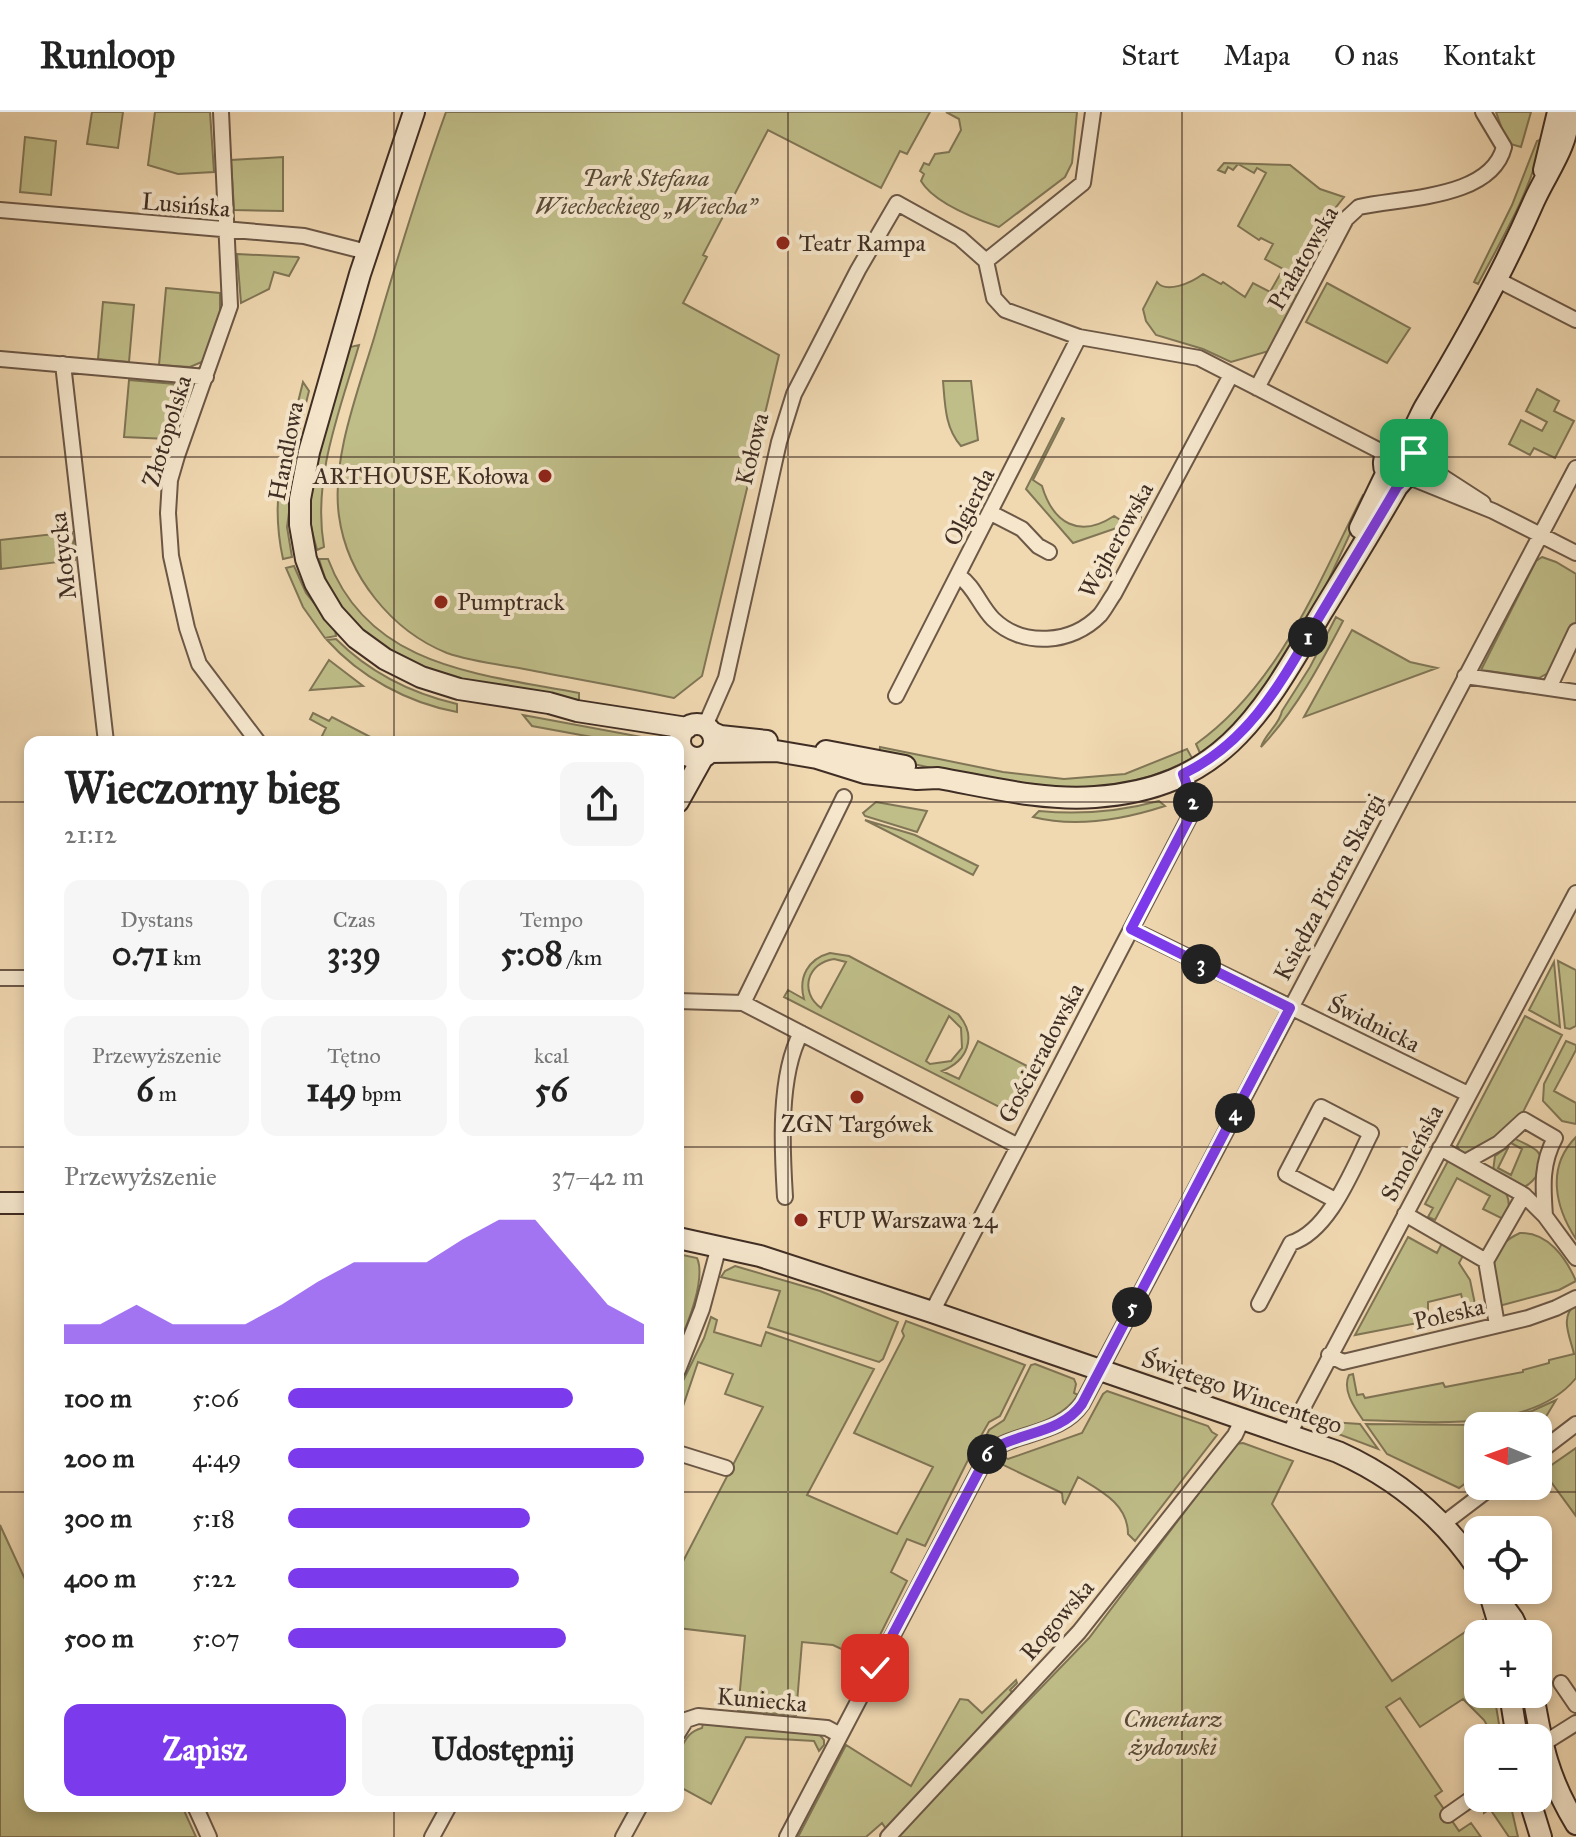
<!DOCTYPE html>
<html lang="pl">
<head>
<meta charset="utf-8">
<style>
  body { margin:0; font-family:"IM FELL Great Primer",serif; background:#f6f6f6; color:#222; height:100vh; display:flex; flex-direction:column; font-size:30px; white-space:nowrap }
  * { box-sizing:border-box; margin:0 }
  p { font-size:26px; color:#767676 }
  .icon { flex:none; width:44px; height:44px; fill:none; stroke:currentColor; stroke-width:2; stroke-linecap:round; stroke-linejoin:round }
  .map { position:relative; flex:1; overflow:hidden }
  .side { position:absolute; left:24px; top:624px; width:660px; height:1076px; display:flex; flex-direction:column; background:#fff; border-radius:16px; box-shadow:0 4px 12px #0003 }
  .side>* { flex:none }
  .needle { width:52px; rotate:271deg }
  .controls { position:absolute; left:1464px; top:1300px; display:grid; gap:16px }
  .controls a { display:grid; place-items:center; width:88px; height:88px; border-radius:16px; background:#fff; box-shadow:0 4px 12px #0003; font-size:40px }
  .pin { position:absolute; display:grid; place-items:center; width:68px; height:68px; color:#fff; margin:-34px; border-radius:16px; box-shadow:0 4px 12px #0006 }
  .km { position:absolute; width:40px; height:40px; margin:-20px; border-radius:50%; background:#222; color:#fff; font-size:22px; line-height:40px; text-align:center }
  .round { display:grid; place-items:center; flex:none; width:84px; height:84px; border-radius:16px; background:#f6f6f6 }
  .headline { display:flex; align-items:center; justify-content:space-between; height:136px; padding:0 40px }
  h1 { font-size:44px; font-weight:700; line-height:60px }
  .figures { display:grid; grid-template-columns:repeat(3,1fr); gap:12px; height:136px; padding:8px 40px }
  .figures div { display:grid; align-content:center; border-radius:16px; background:#f6f6f6; text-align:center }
  .figures b { font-size:34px; font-weight:700 }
  .figures small { font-size:22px; font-weight:400 }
  .figures p { font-size:22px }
  .chart { height:224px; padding:16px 40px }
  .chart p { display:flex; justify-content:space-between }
  .chart svg { width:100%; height:144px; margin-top:8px; fill:#7c3aed; opacity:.7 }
  .cta { display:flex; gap:16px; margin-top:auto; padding:16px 40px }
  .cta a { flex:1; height:92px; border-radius:16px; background:#7c3aed; color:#fff; font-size:32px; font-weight:700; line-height:92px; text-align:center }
  .cta a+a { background:#f6f6f6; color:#222 }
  ul { padding:0 40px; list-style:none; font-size:26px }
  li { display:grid; grid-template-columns:128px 96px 1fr; align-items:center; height:60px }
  li i { height:20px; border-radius:10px; background:#7c3aed }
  header { display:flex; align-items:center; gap:48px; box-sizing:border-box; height:112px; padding:0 40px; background:#fff; border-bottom:2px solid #e0e0e0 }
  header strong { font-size:38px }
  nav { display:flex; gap:44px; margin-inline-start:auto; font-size:28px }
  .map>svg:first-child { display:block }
  .green { fill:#bfbd88; stroke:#807656; stroke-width:2; fill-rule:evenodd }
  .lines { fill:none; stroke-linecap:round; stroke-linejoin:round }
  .street-casing { stroke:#6c5847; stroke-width:18 }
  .secondary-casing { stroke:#402e24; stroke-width:24 }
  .street { stroke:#f5e6cc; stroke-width:14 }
  .secondary { stroke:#f5e6cc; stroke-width:20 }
  .route-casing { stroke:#fff; stroke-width:16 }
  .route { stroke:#7c3aed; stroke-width:10 }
  .grid { fill:none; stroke:#402e24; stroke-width:2; stroke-opacity:0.55 }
  .poi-dot { fill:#8f2418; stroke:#f5e6cc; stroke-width:3 }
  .labels { text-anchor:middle; stroke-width:8; stroke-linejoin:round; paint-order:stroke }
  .park-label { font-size:24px; font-style:italic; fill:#594b38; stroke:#f5e6cc }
  .street-label { font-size:24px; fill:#402e24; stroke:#f5e6cc }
  .poi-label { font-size:24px; fill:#402e24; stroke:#f5e6cc; text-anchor:start }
</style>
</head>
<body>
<header>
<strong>Runloop</strong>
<nav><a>Start</a><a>Mapa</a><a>O nas</a><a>Kontakt</a></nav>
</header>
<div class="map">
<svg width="1576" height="1725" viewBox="0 0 1576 1725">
  <rect width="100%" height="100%" fill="#f0d8b1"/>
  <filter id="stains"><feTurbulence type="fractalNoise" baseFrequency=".0025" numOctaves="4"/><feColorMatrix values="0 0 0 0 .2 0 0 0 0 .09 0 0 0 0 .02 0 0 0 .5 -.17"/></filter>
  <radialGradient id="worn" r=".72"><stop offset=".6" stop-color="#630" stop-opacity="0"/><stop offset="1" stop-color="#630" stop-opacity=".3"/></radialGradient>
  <path class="green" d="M 92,0 L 123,0 L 118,36 L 87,32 Z
    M 155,0 L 210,0 L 214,60 L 178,62 L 148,53 Z
    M 446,0 L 930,0 L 907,42 L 900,39 L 881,76 L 768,18 L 703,143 L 707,145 L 683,191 L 779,243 L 702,564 L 674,586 C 623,575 570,566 519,556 C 495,552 470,549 447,541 C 392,519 347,464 339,404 C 331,348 358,279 374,226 C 396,150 419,75 446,0 Z
    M 946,0 L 1077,0 L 1072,51 L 1065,65 L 999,115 C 976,107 933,90 921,69 L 924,62 L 920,59 L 924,51 L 929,53 L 935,42 L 949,40 L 961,18 L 959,7 Z
    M 1496,0 L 1531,0 L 1521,35 L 1507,31 Z
    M 25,25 L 56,29 L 51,83 L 20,80 Z
    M 1542,27 C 1531,79 1503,125 1478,172 L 1474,170 L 1512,93 L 1537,29 Z
    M 283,45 L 283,99 L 234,98 L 231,48 Z
    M 1224,51 L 1290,53 L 1320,77 L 1344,85 L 1314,123 L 1317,125 L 1303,152 L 1312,157 L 1269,239 L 1231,250 L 1203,237 L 1156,223 L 1146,209 L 1143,197 L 1157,170 C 1166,182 1191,171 1203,162 L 1221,172 L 1223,170 L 1245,185 L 1253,171 L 1270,180 L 1283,157 L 1265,147 L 1273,132 L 1261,126 L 1259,128 L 1238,114 L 1266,61 L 1257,56 L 1254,61 L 1238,52 L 1233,58 L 1228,55 L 1225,61 L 1218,58 Z
    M 237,142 L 298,145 L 299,146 L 289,164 L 274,160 L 269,177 L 241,191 Z
    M 1327,171 L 1410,216 L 1387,251 L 1306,210 Z
    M 166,176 L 220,181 L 220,210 L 204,249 L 190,255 L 159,253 Z
    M 103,190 L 134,193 L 129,250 L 98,247 Z
    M 359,233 C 340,298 312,366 324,435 L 317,438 C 314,426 310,414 309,401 C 309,351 333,282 350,235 Z
    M 129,268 L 175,272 L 168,327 L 124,325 Z
    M 943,269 L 971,269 L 978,328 L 961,334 C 945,316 945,293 943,269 Z
    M 303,270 L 309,279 L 289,360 L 280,363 Z
    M 1537,277 L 1559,289 L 1554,299 L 1574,309 L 1555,346 L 1534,336 L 1530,343 L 1509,332 L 1521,308 L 1542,319 L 1547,310 L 1526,299 Z
    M 1062,306 L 1064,307 L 1033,368 L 1042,374 C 1053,411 1079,427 1114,404 L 1122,409 L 1128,398 L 1141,405 L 1140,408 L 1073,431 L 1026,377 Z
    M 288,363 L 293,371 L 287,415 L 292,445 L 283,447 C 277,420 276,393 280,365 Z
    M 1363,383 L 1367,385 L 1324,478 L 1259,589 L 1220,628 L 1200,641 L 1196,632 C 1279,573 1318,471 1363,383 Z
    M 72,420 L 75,448 L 1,457 L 0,428 Z
    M 1542,445 L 1556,450 L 1576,462 L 1576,510 L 1548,561 L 1539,566 L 1481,558 L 1536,449 Z
    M 319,447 L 328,447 C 369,556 480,562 579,581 L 579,589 C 493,577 372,565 329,476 C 325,467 322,457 319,447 Z
    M 294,454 L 306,481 L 335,517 L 336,524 L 325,526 L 303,495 L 286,456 Z
    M 1336,505 L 1343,509 C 1320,553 1296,598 1261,635 C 1265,622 1280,612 1282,599 L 1310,555 Z
    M 1352,518 L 1410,550 L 1437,556 L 1304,605 Z
    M 336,527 C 370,561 410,581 457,592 L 457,600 C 408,591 360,565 327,528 Z
    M 329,548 L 363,574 L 310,578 Z
    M 313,601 L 329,609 L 332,605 L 380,630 L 319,630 L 326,616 L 310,607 Z
    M 523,603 L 647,626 L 646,630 L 619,630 L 532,614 Z
    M 880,635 L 1003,660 L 1064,667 L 1125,662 L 1187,637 L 1192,646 C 1094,702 982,665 879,645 Z
    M 1159,689 L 1165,694 C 1125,707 1076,716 1033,705 L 1039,699 C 1081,703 1118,700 1159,689 Z
    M 876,690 L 927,699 L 917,720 L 865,704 L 863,701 Z
    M 865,708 L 915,723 L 978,754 L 973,763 Z
    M 830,841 L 849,844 L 958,902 C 978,925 967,949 942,959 L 959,967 L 978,929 L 1027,954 L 1007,999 L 784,885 L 788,878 L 804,887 C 798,865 808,847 830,841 ZM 834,847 L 846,850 L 821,896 C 799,880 807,851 834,847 ZM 949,904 L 961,916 L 962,936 L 951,949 L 930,952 L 926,949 Z
    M 1558,849 L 1576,858 L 1576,914 L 1570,917 L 1565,916 Z
    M 1554,850 L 1560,915 L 1529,898 Z
    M 1525,904 L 1562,923 L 1521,1004 L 1508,1019 L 1463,1043 L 1457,1034 Z
    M 1566,929 L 1576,933 L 1576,938 L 1554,979 L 1576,991 L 1576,1012 L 1562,1009 L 1543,989 L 1544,972 Z
    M 1576,1025 L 1576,1127 C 1555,1095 1546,1055 1576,1025 Z
    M 1514,1026 C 1520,1030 1531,1033 1537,1039 C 1549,1052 1534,1071 1522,1076 L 1493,1059 L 1495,1044 L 1509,1034 L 1498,1056 L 1511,1063 L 1522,1037 L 1511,1031 Z
    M 1453,1048 C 1479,1062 1522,1072 1505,1108 L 1483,1097 L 1490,1084 L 1457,1066 L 1435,1108 L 1428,1105 L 1433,1096 L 1425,1092 L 1448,1049 Z
    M 1520,1121 C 1548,1120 1566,1146 1576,1169 L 1559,1178 L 1499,1194 C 1494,1163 1484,1137 1520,1121 Z
    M 1408,1125 L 1437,1141 L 1442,1131 L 1464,1142 L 1459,1151 L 1470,1168 L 1475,1192 L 1465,1198 L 1461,1182 L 1428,1190 L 1428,1209 L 1355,1223 Z
    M 678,1142 L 697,1146 C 706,1166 688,1213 678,1232 Z
    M 735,1154 L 820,1179 L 898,1210 L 883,1247 L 879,1250 L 768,1215 L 780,1179 L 721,1165 L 725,1159 Z
    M 1576,1192 L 1576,1266 C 1532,1321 1426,1310 1363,1308 C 1354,1295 1342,1278 1349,1263 L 1353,1262 L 1357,1283 L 1363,1282 L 1365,1286 L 1443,1271 L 1445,1275 L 1523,1260 L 1523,1258 L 1549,1251 L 1549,1248 L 1574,1242 C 1570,1224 1559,1205 1576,1192 Z
    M 711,1205 L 717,1208 L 714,1220 L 761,1234 L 766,1220 L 874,1257 L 807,1383 L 897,1422 L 933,1355 L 854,1321 L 904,1224 L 902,1219 L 906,1209 L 1025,1253 L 1000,1304 L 989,1310 L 974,1336 L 925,1434 L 907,1427 L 891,1460 L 907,1469 L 867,1549 L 833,1533 L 802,1530 L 796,1603 L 738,1599 L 745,1524 L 678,1516 L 678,1459 L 763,1295 L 725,1282 L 733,1262 L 698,1250 L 678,1309 L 678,1279 L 704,1226 Z
    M 1035,1252 L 1074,1267 L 1076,1272 L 1074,1281 L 1078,1283 C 1055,1317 1009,1314 979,1339 L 989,1318 L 1004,1308 L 1031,1253 Z
    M 1107,1279 L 1208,1314 L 1212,1320 L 1217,1323 L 1135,1429 L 1128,1422 C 1128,1392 1101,1379 1078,1365 L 1065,1392 L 1063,1390 L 1062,1381 L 995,1349 L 1000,1344 L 1008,1347 L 1082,1321 L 1103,1282 Z
    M 1556,1288 L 1538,1318 L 1538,1314 L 1478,1314 L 1478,1362 L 1459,1376 L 1387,1342 L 1366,1312 L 1480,1313 L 1532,1299 Z
    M 1315,1309 L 1360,1312 L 1378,1337 L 1317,1314 Z
    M 1243,1331 L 1293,1349 L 1272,1392 L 1392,1569 L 1483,1508 L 1484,1522 L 1478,1522 L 1478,1582 L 1494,1582 L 1500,1618 L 1492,1622 L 1484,1608 L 1463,1587 L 1420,1615 L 1400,1586 L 1386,1595 L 1442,1679 L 1435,1684 L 1459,1719 L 1471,1711 L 1481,1725 L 897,1725 L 1089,1526 L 1236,1332 Z
    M 1576,1336 L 1576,1404 L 1543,1359 Z
    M 0,1413 L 30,1478 L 30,1694 L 182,1694 L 196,1725 L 0,1725 Z
    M 1016,1568 L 1017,1571 L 1010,1578 L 1015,1583 L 886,1717 L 882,1711 L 866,1725 L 798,1725 L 846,1633 L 911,1674 L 960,1587 L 968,1588 L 982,1601 Z
    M 703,1612 L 819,1622 L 824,1628 L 824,1633 L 819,1639 L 814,1629 L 746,1625 L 711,1692 L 678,1674 C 678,1654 677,1622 702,1616 Z
    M 1490,1686 L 1509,1686 L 1518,1725 L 1509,1725 L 1490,1697 L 1484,1701 L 1484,1691 Z"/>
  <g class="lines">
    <defs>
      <path id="street" d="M 221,0 L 230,194 L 177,344 L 170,368 L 168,401 L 171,444 L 187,516 L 199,552 L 258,630
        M 0,98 L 304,124 L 367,140
        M 986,149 L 1083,71 L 1093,0
        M 1496,167 L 1576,208
        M 0,247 L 206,265
        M 63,252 L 106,630
        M 1257,276 L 1346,107 L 1359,95 C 1403,85 1491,87 1504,35 L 1483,0
        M 1418,349 L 1483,391
        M 1409,365 L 1493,399 L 1576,441
        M 991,401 L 1022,417 L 1038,434 L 1049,440
        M 959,464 C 974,474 980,494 993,507 C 1023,536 1072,532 1100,503 C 1105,497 1109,489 1114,482 L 1231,263
        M 1465,564 L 1576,580
        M 1549,576 L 1576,519
        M 896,584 L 1079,225
        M 705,614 L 726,566 L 779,330 L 794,282 L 858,158 L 897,91 L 960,126 L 986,149 L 994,186 L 1005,198 L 1079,225 L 1199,246 L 1386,342
        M 1131,817 L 1468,982
        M 0,866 L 30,866
        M 678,889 L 743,891 L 1018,1034
        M 743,891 L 844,685
        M 1440,1036 L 1524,1083 L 1545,1104 L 1576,1146
        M 1467,1049 L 1499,1031 L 1524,1008 L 1555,1026 C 1541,1052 1543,1075 1545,1104
        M 785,1085 C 782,1037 778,964 801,921
        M 1405,1102 L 1486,1149 L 1524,1083
        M 1486,1149 L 1497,1213
        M 1259,1192 L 1291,1131 C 1330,1119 1353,1056 1371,1021 L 1321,995 L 1286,1062 L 1335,1088
        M 932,1200 L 1190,704 L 1192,687 L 1183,662
        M 1329,1243 L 1343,1250 L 1528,1206 L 1556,1196 L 1576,1186
        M 678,1258 L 702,1197 L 719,1134
        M 1289,1322 L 1576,781
        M 678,1341 L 726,1356
        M 1538,1341 L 1576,1312
        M 1443,1412 L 1493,1374
        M 1561,1571 L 1576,1593
        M 678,1621 L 686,1608 L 698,1604 L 827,1616 L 840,1623
        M 1541,1633 L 1576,1611
        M 195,1694 L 209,1725
        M 1448,1703 L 1478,1682
        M 432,1725 L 449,1694
        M 623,1725 L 640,1694
        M 787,1725 L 989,1340 C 1018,1319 1061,1323 1082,1292 L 1576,356
        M 888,1725 L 1079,1520 L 1235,1323 L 1243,1306"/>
      <path id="secondary" d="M 414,0 L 360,162 L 309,340 L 300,387 L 300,413 L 306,447 L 315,471 L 333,501 L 356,526 L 385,547 L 421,565 L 459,577 L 549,591 L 577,599 L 687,616
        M 1544,58 L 1558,0
        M 1399,334 L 1411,338 L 1418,349 L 1415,360 L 1404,367 C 1394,367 1383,362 1384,350 C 1385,336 1397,337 1405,330 C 1414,321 1419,304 1426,293 C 1466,227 1503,160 1534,89 C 1548,58 1568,35 1569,0
        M 1360,416 L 1387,360
        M680 629a17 17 0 1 1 34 0a17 17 0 1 1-34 0Z
        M 711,620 L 720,624 L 767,629
        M 826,639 L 905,654
        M 710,640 L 776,639 L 817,646 L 865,661 L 917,667 L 938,666 C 989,675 1043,689 1095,685 C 1224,676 1263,600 1322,500 C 1347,459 1373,417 1397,375 L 1404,367
        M 678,690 L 703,645
        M 0,1091 L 30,1091
        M 678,1126 L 760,1144 L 932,1200 L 1338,1340 C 1396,1366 1443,1405 1478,1457
        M 1492,1478 L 1513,1507 L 1520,1522
        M 1492,1489 L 1502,1522
        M 1510,1582 L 1517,1626
        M 1533,1582 C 1542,1634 1548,1666 1576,1712
        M 1529,1686 L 1541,1725"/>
    </defs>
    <use href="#street" class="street-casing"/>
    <use href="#secondary" class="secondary-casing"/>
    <use href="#street" class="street"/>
    <use href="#secondary" class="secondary"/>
  </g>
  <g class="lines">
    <defs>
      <path id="route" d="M 875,1556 L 989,1340 C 1018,1319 1060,1323 1082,1292 L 1290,896 L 1131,817 L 1190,704 L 1192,687 L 1183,662 C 1252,629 1284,565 1321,502 C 1346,460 1372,418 1397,375 C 1407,364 1424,359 1414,341"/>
    </defs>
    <use href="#route" class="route-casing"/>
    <use href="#route" class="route"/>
  </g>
  <path class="grid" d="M 394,0 L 394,630M 788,0 L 788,1725M 1182,0 L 1182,1725M 0,345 L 1576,345M 0,690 L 30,690M 678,690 L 1576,690M 0,1035 L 30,1035M 678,1035 L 1576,1035M 0,1380 L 30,1380M 678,1380 L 1576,1380M 394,1694 L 394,1725"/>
  <g class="poi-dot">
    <circle cx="783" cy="131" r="8"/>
    <circle cx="545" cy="364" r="8"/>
    <circle cx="441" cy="490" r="8"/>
    <circle cx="857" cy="985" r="8"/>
    <circle cx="801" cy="1108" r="8"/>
  </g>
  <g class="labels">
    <g class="park-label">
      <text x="646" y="74">Park Stefana<tspan x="646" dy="28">Wiecheckiego „Wiecha”</tspan></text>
      <text x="1173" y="1615">Cmentarz<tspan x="1173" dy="28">żydowski</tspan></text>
    </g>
    <g class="street-label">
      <text transform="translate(186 93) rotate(5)" y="8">Lusińska</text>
      <text transform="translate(1303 146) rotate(-60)" y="8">Prałatowska</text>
      <text transform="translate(167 319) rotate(-73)" y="8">Złotopolska</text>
      <text transform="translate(752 337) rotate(-76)" y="8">Kołowa</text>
      <text transform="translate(286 339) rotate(-79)" y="8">Handlowa</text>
      <text transform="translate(969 395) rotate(-63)" y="8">Olgierda</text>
      <text transform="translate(1116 428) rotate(-61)" y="8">Wejherowska</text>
      <text transform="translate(63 444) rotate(-97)" y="8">Motycka</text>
      <text transform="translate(1329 775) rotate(-62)" y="8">Księdza Piotra Skargi</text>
      <text transform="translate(1374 912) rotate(26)" y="8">Świdnicka</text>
      <text transform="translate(1041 941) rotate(-62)" y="8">Gościeradowska</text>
      <text transform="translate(1412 1041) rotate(-62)" y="8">Smoleńska</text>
      <text transform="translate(1449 1202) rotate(-13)" y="8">Poleska</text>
      <text transform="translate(1242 1280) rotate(19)" y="8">Świętego Wincentego</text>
      <text transform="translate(1057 1508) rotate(-49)" y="8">Rogowska</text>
      <text transform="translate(762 1588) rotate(5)" y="8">Kuniecka</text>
    </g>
    <g class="poi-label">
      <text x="799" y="139">Teatr Rampa</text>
      <text x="529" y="372" text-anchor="end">ARTHOUSE Kołowa</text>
      <text x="457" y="498">Pumptrack</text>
      <text x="857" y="1020" text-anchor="middle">ZGN Targówek</text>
      <text x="817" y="1116">FUP Warszawa 24</text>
    </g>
  </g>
  <rect width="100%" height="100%" filter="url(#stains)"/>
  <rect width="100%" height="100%" fill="url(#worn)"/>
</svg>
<div class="controls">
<a><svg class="needle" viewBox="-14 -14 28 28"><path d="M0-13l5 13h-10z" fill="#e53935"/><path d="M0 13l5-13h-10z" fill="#767676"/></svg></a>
<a><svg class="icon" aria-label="locate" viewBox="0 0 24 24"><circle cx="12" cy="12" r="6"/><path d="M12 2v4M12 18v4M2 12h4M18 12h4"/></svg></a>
<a>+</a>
<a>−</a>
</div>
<div class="pin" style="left:1414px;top:341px;background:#1e9e55"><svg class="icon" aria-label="arrive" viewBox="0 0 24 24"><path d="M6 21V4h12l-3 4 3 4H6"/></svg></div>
<div class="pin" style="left:875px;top:1556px;background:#d93025"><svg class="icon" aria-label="check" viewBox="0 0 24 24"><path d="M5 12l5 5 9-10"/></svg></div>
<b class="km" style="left:1308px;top:525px">1</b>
<b class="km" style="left:1193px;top:690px">2</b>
<b class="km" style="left:1201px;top:852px">3</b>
<b class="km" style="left:1235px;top:1001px">4</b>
<b class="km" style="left:1132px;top:1195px">5</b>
<b class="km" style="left:987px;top:1342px">6</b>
<section class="side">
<div class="headline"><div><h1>Wieczorny bieg</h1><p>21:12</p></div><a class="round"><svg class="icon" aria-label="share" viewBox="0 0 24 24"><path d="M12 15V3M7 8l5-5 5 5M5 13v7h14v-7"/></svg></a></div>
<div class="figures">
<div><p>Dystans</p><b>0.71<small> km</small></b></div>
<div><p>Czas</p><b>3:39</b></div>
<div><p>Tempo</p><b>5:08<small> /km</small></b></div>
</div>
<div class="figures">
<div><p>Przewyższenie</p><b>6<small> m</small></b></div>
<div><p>Tętno</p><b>149<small> bpm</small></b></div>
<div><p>kcal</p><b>56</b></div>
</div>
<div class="chart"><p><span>Przewyższenie</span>37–42 m</p>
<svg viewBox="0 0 160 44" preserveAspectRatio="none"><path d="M0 44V38L10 38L20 32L30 38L40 38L50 38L60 32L70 25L80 19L90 19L100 19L110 12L120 6L130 6L140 19L150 32L160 38V44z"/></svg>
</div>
<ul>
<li><b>100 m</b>5:06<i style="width:80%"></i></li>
<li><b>200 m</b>4:49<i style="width:100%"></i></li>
<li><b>300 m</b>5:18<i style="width:68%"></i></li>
<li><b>400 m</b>5:22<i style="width:65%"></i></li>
<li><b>500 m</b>5:07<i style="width:78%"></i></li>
</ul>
<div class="cta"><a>Zapisz</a><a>Udostępnij</a></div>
</section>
</div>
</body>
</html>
